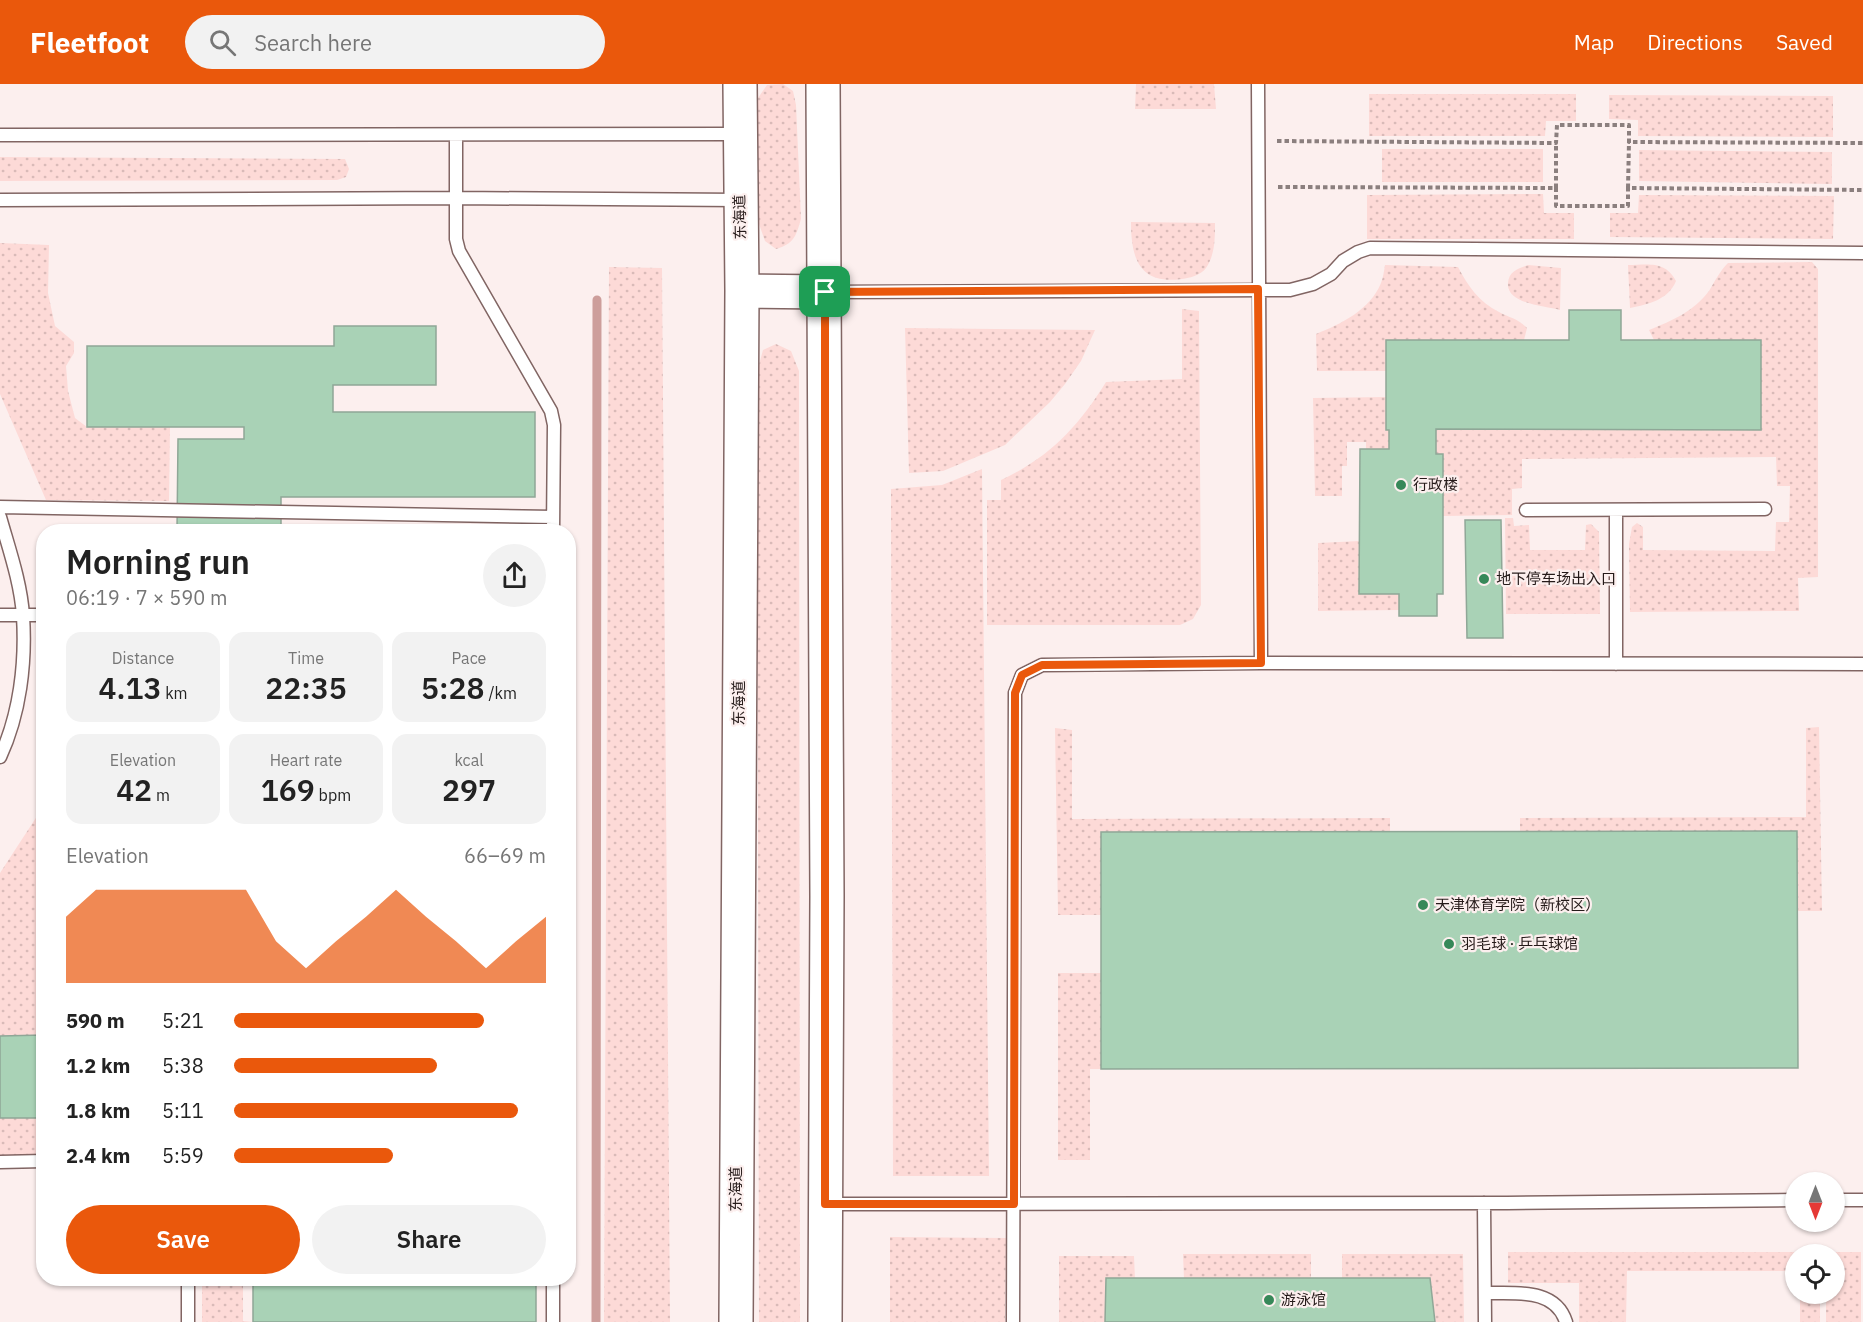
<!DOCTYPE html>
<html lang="en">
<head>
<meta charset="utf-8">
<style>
  body { margin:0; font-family:"IBM Plex Sans","Noto Sans SC",sans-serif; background:#f2f2f2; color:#222; height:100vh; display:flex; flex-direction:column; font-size:22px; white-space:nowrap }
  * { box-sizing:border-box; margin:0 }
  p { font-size:20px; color:#767676 }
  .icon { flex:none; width:33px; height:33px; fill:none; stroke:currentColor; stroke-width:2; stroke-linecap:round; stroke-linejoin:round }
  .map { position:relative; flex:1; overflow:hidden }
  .side { position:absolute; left:36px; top:440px; width:540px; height:762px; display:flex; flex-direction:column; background:#fff; border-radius:24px; box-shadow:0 2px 4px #0004 }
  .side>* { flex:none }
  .needle { width:39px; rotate:180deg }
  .buttons { position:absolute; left:1785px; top:1088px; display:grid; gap:12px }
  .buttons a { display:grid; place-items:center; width:60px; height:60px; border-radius:50%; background:#fff; box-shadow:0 2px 4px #0004; font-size:30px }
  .pin { position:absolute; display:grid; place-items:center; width:51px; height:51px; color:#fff; margin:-26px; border-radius:12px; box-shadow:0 3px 9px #0006 }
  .round { display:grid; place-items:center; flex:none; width:63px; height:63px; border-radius:32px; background:#f2f2f2 }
  .head { display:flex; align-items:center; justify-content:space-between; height:102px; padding:0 30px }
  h1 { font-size:33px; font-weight:600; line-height:45px }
  .figures { display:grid; grid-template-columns:repeat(3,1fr); gap:9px; height:102px; padding:6px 30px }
  .figures div { display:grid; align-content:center; border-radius:15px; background:#f2f2f2; text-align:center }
  .figures b { font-size:30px; font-weight:600 }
  .figures small { font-size:16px; font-weight:400 }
  .figures p { font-size:16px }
  .chart { height:168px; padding:12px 30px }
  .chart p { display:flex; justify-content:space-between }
  .chart svg { width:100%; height:108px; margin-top:6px; fill:#ea580c; opacity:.7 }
  .action { display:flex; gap:12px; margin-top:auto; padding:12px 30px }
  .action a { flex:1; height:69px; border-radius:36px; background:#ea580c; color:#fff; font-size:24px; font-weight:600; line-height:69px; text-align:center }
  .action a+a { background:#f2f2f2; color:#222 }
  ul { padding:0 30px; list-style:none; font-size:20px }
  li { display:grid; grid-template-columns:96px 72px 1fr; align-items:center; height:45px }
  li i { height:15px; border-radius:8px; background:#ea580c }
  header { display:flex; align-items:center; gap:36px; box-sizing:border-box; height:84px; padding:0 30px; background:#ea580c; color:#fff }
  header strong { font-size:28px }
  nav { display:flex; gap:33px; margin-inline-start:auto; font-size:21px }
  .search { width:420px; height:54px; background:#f2f2f2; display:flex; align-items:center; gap:15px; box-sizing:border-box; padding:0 21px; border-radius:33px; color:#767676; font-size:22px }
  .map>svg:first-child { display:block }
  .grass { fill:url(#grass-dots) }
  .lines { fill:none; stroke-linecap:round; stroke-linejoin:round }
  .stream { stroke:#cd9e9b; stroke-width:9 }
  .building { fill:#a9d2b6; stroke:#8fa797; stroke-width:1.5 }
  .service-casing { stroke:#816563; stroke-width:15 }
  .secondary-casing { stroke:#816563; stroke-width:36 }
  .path { stroke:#8b7f7e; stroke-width:4; stroke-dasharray:4.5 3; stroke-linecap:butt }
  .service { stroke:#fff; stroke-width:12 }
  .secondary { stroke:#fff; stroke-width:33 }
  .route-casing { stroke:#fff; stroke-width:12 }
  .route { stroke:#ea580c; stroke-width:8 }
  .poi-dot { fill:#378859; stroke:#fcefee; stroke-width:2 }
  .labels { text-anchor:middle; stroke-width:4.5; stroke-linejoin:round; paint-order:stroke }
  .street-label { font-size:15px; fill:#251a19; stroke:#fcefee }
  .poi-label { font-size:15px; fill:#251a19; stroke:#fcefee; text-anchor:start }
</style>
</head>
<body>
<header>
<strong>Fleetfoot</strong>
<div class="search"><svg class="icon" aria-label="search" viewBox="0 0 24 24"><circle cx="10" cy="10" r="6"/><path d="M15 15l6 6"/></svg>Search here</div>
<nav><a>Map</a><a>Directions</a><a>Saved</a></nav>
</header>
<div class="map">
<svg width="1863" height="1238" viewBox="0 0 1863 1238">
  <defs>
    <pattern id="grass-dots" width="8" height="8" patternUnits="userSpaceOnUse" patternTransform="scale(1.5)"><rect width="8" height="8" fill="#fddad7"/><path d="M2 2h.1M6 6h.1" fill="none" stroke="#d9bab8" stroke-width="1.8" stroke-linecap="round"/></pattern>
  </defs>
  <rect width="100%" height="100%" fill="#fcefee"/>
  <path class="grass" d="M 783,0 L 793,7 L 796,21 L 801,135 C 796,152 794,160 776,165 L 765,157 L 759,140 L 757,25 L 758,14 L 767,1 Z
    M 1136,0 L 1214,0 L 1216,25 L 1135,25 Z
    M 1369,10 L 1576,10 L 1576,37 L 1546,37 L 1545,52 L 1369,52 Z
    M 1609,11 L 1833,12 L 1833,53 L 1638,52 L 1638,36 L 1609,35 Z
    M 1382,65 L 1543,65 L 1543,98 L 1382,98 Z
    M 1639,66 L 1832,68 L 1832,100 L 1639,97 Z
    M 0,73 L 345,75 L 349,85 L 346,93 L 337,96 L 0,97 Z
    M 1543,110 L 1544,129 L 1574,129 L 1574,155 L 1367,155 L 1367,111 Z
    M 1639,111 L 1834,112 L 1833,155 L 1610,153 L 1610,129 L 1638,129 Z
    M 1131,138 L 1215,139 C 1215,154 1215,171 1206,184 C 1201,191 1190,194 1182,195 C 1139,201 1131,174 1131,138 Z
    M 0,159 L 49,161 L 48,209 L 55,242 L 74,258 L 74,269 L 66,282 L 68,307 L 75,334 L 87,343 L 170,343 L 169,417 L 46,416 L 0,310 Z
    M 1812,178 L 1818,185 L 1818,493 L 1798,494 L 1799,527 L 1630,528 L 1629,460 L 1632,443 L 1637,439 L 1643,443 L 1643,466 L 1775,467 L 1776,438 L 1789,438 L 1790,402 L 1777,402 L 1776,373 L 1522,375 L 1522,404 L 1512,405 L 1512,431 L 1443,432 L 1443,370 L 1436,370 L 1436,345 L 1760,346 L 1760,257 L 1654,256 L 1649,246 C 1673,236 1693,228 1709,207 C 1715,197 1720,187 1728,179 Z
    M 1385,181 L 1458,183 C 1468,202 1479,218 1499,228 C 1510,234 1517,234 1527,244 L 1524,256 L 1386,256 L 1386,287 L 1317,287 L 1316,250 C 1341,240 1370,226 1381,199 C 1383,194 1384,187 1385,181 Z
    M 1528,181 L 1561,184 L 1560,226 C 1545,222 1506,220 1508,199 C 1509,187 1518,185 1528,181 Z
    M 1628,181 C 1648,181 1665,176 1676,197 C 1668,216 1649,220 1630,224 Z
    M 609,183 L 662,184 L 670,1238 L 604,1238 Z
    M 1182,225 L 1199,227 L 1201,521 L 1193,535 L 1180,541 L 987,541 L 987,416 L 1001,416 L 1001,396 C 1050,373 1078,343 1106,298 L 1182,295 Z
    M 905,244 L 1095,246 L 1081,277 L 1065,300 L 1050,318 L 1005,361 L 943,387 L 909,389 Z
    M 776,260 L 791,267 L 799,287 L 800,1238 L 759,1238 L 757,288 L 763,266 Z
    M 1386,313 L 1386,346 L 1389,346 L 1389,365 L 1366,365 L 1366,358 L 1347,358 L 1347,382 L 1342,382 L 1342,412 L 1315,412 L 1313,314 Z
    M 982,385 L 989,1092 L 893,1092 L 891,405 L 942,401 Z
    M 1505,434 L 1513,434 L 1514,442 L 1529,441 L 1530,466 L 1585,466 L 1586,441 L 1591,440 L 1599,448 L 1600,530 L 1506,530 Z
    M 1360,457 L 1399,510 L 1399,526 L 1318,527 L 1318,459 Z
    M 1819,643 L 1822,827 L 1797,827 L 1797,747 L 1520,747 L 1520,734 L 1806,733 L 1806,644 Z
    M 1055,644 L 1072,646 L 1072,735 L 1390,734 L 1390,747 L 1101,748 L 1101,831 L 1058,831 Z
    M 43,723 L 43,952 L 0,952 L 0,789 Z
    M 1058,889 L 1101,889 L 1101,985 L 1090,985 L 1090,1076 L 1058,1076 Z
    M 0,1034 L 43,1034 L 43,1072 L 0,1072 Z
    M 890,1153 L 1006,1154 L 1005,1238 L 890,1238 Z
    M 1508,1168 L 1820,1168 L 1820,1170 L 1796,1170 L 1795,1187 L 1627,1187 L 1626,1238 L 1579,1238 L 1579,1199 L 1508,1199 Z
    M 1825,1168 L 1861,1168 L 1861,1238 L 1826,1238 L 1826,1209 L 1834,1209 L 1834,1170 L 1825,1170 Z
    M 1183,1170 L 1311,1170 L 1311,1194 L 1184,1195 Z
    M 1342,1170 L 1463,1170 L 1464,1238 L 1435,1238 L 1430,1194 L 1342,1194 Z
    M 1059,1172 L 1134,1172 L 1135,1195 L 1106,1194 L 1105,1238 L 1059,1238 Z
    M 202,1194 L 243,1194 L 243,1237 L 253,1238 L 202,1238 Z
    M 1800,1209 L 1820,1209 L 1820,1238 L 1800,1238 Z"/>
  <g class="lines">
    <path class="stream" d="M 596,1238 L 597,216"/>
  </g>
  <path class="building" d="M 1569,226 L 1621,226 L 1621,256 L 1761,256 L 1761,346 L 1436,345 L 1436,370 L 1443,370 L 1443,510 L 1437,510 L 1437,532 L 1399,532 L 1399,510 L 1359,510 L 1360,365 L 1389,365 L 1389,346 L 1386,346 L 1386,256 L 1569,256 Z
    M 334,242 L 436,242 L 436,301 L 333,301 L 333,328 L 535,328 L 535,413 L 281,413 L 281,447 L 177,447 L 178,355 L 244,355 L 244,343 L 87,343 L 87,262 L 334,262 Z
    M 1465,436 L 1501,436 L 1503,554 L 1467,554 Z
    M 1797,747 L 1798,984 L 1101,985 L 1101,748 Z
    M 44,951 L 44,1034 L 0,1034 L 0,952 Z
    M 253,1194 L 536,1194 L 536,1238 L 253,1238 Z
    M 1106,1194 L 1430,1194 L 1435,1238 L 1105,1238 Z"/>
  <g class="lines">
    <defs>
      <path id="service" d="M 1258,0 L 1261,579
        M 0,51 L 738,50
        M 456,51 L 456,155 L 459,167 L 551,327 L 554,341 L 553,447
        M 0,116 L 456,114 L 740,116
        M 826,208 L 1290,206 L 1313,200 L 1331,190 L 1343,177 L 1358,168 L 1370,164 L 1863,169
        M 0,423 L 553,433
        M 1526,426 L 1765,425
        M 1616,426 L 1616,580
        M 0,433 C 9,465 21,499 23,532 C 26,579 20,630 0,673
        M 0,531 L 44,531
        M 0,1078 L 44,1077
        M 1834,1116 L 1863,1116
        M 1484,1119 L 1485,1238
        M 828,1120 L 1507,1119 L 1796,1116
        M 188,1194 L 188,1238
        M 553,1194 L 553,1238
        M 1485,1209 C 1514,1210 1555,1203 1566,1238
        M 1013,1238 L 1015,609 L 1022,591 L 1042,581 L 1261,579 L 1863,580"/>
      <path id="secondary" d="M 823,0 L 827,812 L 825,1238
        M 742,207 L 825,208
        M 736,1238 L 742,207 L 740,0"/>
    </defs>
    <use href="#service" class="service-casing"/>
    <use href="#secondary" class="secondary-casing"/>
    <path class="path" d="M 1277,57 L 1556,59 L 1557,41 L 1629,41 L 1629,58 L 1863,59
      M 1278,103 L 1556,104 L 1556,122 L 1628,122 L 1628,104 L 1863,106
      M 1556,104 L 1556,59
      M 1628,104 L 1629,58"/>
    <use href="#service" class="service"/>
    <use href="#secondary" class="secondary"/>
  </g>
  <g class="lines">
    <defs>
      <path id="route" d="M 1258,205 L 1261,579 L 1042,581 L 1022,591 L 1015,609 L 1014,1120 L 825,1120 L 825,208 Z"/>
    </defs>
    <use href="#route" class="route-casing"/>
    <use href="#route" class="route"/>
  </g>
  <g class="poi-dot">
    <circle cx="1401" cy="401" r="6"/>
    <circle cx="1484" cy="495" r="6"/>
    <circle cx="1423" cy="821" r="6"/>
    <circle cx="1449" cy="860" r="6"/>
    <circle cx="1269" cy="1216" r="6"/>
  </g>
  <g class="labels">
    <g class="street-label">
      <text transform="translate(740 133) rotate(-91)" y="5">东海道</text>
      <text transform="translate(739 619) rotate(-90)" y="5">东海道</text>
      <text transform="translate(736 1105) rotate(-90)" y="5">东海道</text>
    </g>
    <g class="poi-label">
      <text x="1413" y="406">行政楼</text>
      <text x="1496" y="500">地下停车场出入口</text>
      <text x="1435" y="826">天津体育学院（新校区）</text>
      <text x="1461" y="865">羽毛球 · 乒乓球馆</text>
      <text x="1281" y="1221">游泳馆</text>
    </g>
  </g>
</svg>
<div class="buttons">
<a><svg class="needle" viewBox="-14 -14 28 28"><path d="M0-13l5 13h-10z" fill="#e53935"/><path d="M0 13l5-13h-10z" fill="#767676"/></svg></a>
<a><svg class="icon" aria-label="locate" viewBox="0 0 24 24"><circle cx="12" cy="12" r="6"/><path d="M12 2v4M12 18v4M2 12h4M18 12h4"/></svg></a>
</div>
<div class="pin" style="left:825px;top:208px;background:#1e9e55"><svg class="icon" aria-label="arrive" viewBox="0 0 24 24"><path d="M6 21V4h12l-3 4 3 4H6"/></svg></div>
<section class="side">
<div class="head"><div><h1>Morning run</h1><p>06:19 · 7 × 590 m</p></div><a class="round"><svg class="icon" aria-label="share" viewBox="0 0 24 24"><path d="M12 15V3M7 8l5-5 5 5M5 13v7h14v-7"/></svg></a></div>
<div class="figures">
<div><p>Distance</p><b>4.13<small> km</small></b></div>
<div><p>Time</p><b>22:35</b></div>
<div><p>Pace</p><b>5:28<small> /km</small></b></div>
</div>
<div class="figures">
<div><p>Elevation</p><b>42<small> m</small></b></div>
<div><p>Heart rate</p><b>169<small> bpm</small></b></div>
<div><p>kcal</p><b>297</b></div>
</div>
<div class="chart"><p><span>Elevation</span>66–69 m</p>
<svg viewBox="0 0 160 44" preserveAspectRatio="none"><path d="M0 44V17L10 6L20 6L30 6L40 6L50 6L60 6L70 27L80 38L90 27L100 17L110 6L120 17L130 27L140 38L150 27L160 17V44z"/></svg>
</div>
<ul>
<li><b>590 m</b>5:21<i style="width:80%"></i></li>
<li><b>1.2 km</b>5:38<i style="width:65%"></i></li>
<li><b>1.8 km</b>5:11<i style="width:91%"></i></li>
<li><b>2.4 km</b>5:59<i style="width:51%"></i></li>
</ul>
<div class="action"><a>Save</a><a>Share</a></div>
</section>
</div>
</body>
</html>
